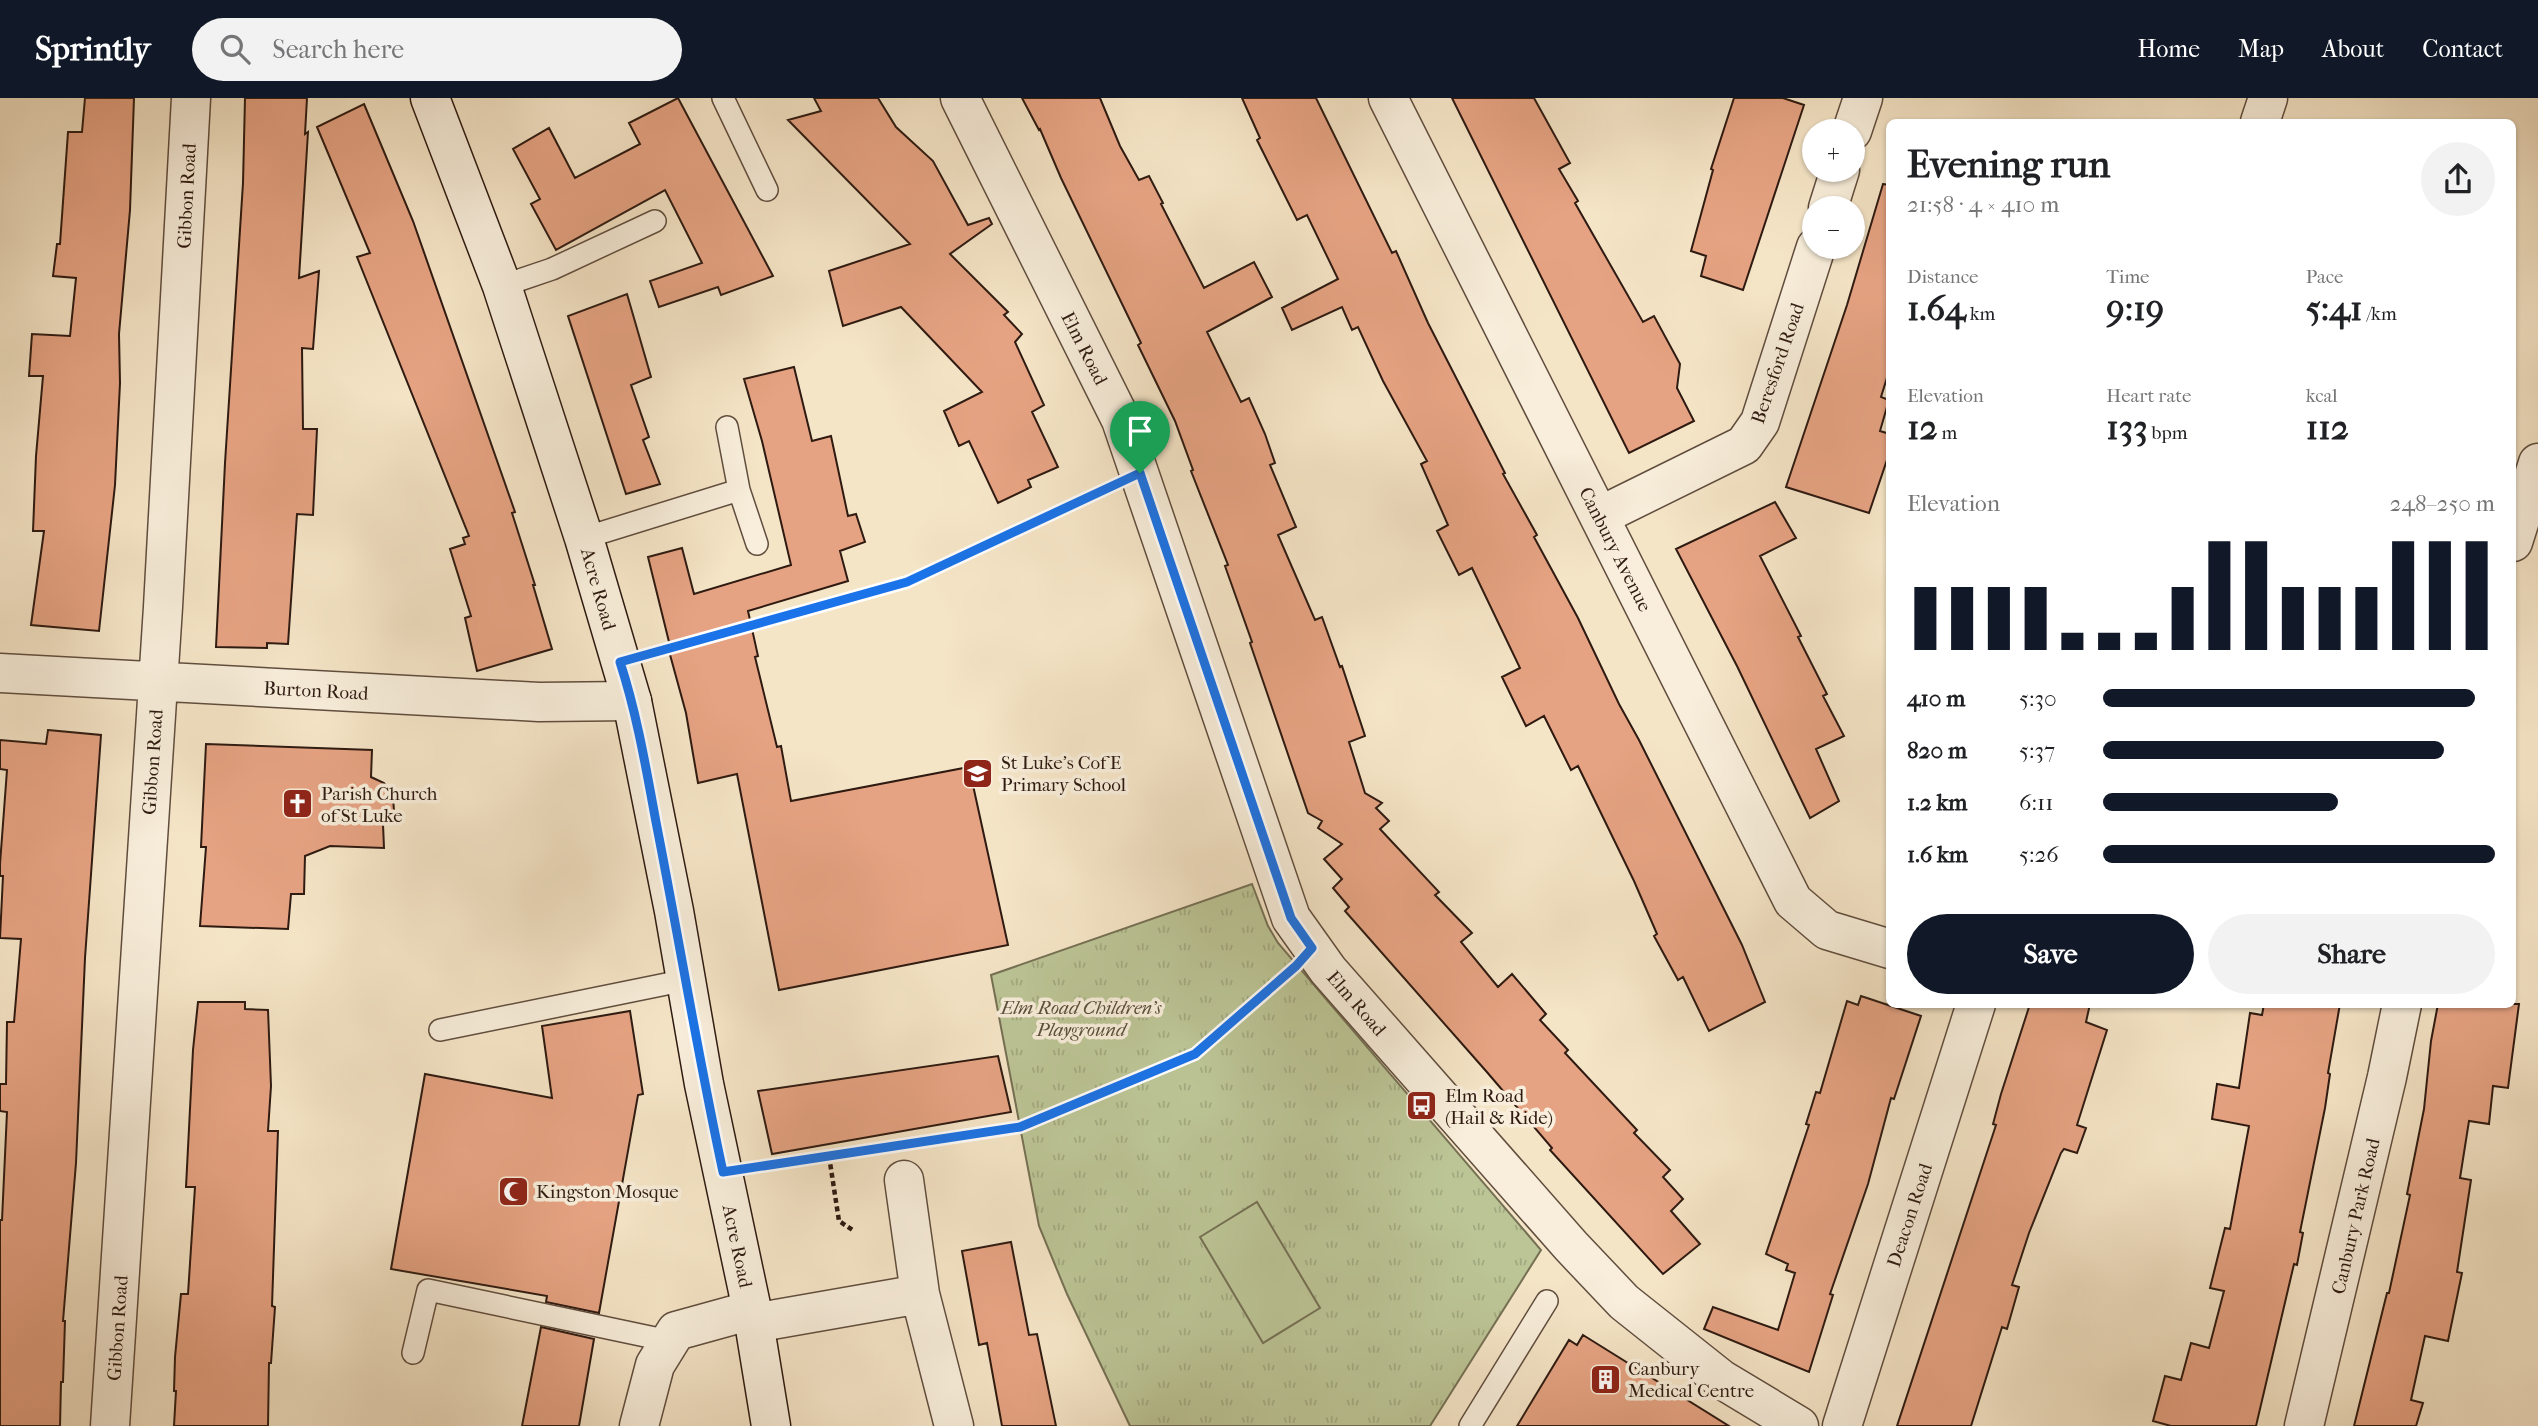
<!DOCTYPE html>
<html lang="en">
<head>
<meta charset="utf-8">
<style>
  body { margin:0; font-family:"IM FELL French Canon",serif; background:#f2f2f2; color:#202124; height:100vh; display:flex; flex-direction:column; font-size:26px; white-space:nowrap }
  * { box-sizing:border-box; margin:0 }
  p { font-size:23px; color:#757577 }
  .icon { flex:none; width:38px; height:38px; fill:none; stroke:currentColor; stroke-width:2; stroke-linecap:round; stroke-linejoin:round }
  .map { position:relative; flex:1; overflow:hidden }
  .panel { position:absolute; left:1886px; top:21px; width:630px; height:889px; display:flex; flex-direction:column; background:#fff; border-radius:10px; box-shadow:0 2px 5px #0004 }
  .panel>* { flex:none }
  .controls { position:absolute; left:1802px; top:21px; display:grid; gap:14px }
  .controls a { display:grid; place-items:center; width:63px; height:63px; border-radius:50%; background:#fff; box-shadow:0 2px 5px #0004; font-size:35px }
  .pin { position:absolute; display:grid; place-items:center; width:60px; height:60px; color:#fff; margin:-72px -30px; border-radius:50% 50% 50% 0; rotate:-45deg; box-shadow:0 0 7px #0007 }
  .pin .icon { rotate:45deg }
  .round { display:grid; place-items:center; flex:none; width:74px; height:74px; border-radius:37px; background:#f2f2f2 }
  .overview { display:flex; align-items:center; justify-content:space-between; height:119px; padding:0 21px }
  h1 { font-size:38px; font-weight:800; line-height:52px }
  .figures { display:grid; grid-template-columns:repeat(3,1fr); gap:10px; height:119px; padding:7px 21px }
  .figures div { display:grid; align-content:center }
  .figures b { font-size:35px; font-weight:800 }
  .figures small { font-size:19px; font-weight:400 }
  .figures p { font-size:19px }
  .chart { height:196px; padding:14px 21px }
  .chart p { display:flex; justify-content:space-between }
  .chart svg { width:100%; height:126px; margin-top:7px; stroke:#111827; stroke-width:6 }
  .primary-button { display:flex; gap:14px; margin-top:auto; padding:14px 21px }
  .primary-button a { flex:1; height:80px; border-radius:42px; background:#111827; color:#fff; font-size:28px; font-weight:800; line-height:80px; text-align:center }
  .primary-button a+a { background:#f2f2f2; color:#202124 }
  ul { padding:0 21px; list-style:none; font-size:23px }
  li { display:grid; grid-template-columns:112px 84px 1fr; align-items:center; height:52px }
  li i { height:18px; border-radius:9px; background:#111827 }
  header { display:flex; align-items:center; gap:42px; box-sizing:border-box; height:98px; padding:0 35px; background:#111827; color:#fff }
  header strong { font-size:33px }
  nav { display:flex; gap:38px; margin-inline-start:auto; font-size:24px }
  .search { width:490px; height:63px; background:#f2f2f2; display:flex; align-items:center; gap:18px; box-sizing:border-box; padding:0 24px; border-radius:38px; color:#757577; font-size:26px }
  .map>svg:first-child { display:block }
  .grass { fill:url(#grass-tufts); stroke:#757054; stroke-width:2 }
  .pitch { fill:#bcc596; stroke:#757054; stroke-width:2 }
  .building { fill:#e6a383; stroke:#2e1a11; stroke-width:2 }
  .lines { fill:none; stroke-linecap:round; stroke-linejoin:round }
  .lane-casing { stroke:#604d3e; stroke-width:24 }
  .street-casing { stroke:#604d3e; stroke-width:41 }
  .secondary-casing { stroke:#2e1a11; stroke-width:41 }
  .path { stroke:#2e1a11; stroke-width:4.5; stroke-dasharray:5 3.5; stroke-linecap:butt }
  .lane { stroke:#f8eedb; stroke-width:21 }
  .street { stroke:#f8eedb; stroke-width:38 }
  .secondary { stroke:#f8eedb; stroke-width:38 }
  .route-casing { stroke:#fff; stroke-width:14 }
  .route { stroke:#1a73e8; stroke-width:9 }
  .labels { text-anchor:middle; stroke-width:7; stroke-linejoin:round; paint-order:stroke }
  .street-label { font-size:19px; fill:#2e1a11; stroke:#f8eedb }
  .poi-label { font-size:19px; fill:#2e1a11; stroke:#f8eedb; text-anchor:start }
  .park-label { font-size:19px; font-style:italic; fill:#594d39; stroke:#f8eedb }
</style>
</head>
<body>
<header>
<strong>Sprintly</strong>
<div class="search"><svg class="icon" aria-label="search" viewBox="0 0 24 24"><circle cx="10" cy="10" r="6"/><path d="M15 15l6 6"/></svg>Search here</div>
<nav><a>Home</a><a>Map</a><a>About</a><a>Contact</a></nav>
</header>
<div class="map">
<svg width="2538" height="1328" viewBox="0 0 2538 1328">
  <defs>
    <pattern id="grass-tufts" width="24" height="20" patternUnits="userSpaceOnUse" patternTransform="scale(1.75)"><rect width="24" height="20" fill="#bcc596"/><path d="M3 7l-1-3M5 7V3M7 7l1-3M15 17l-1-3M17 17v-4M19 17l1-3" fill="none" stroke="#a2a980"/></pattern>
  </defs>
  <rect width="100%" height="100%" fill="#f5e5c7"/>
  <filter id="stains"><feTurbulence type="fractalNoise" baseFrequency=".00286" numOctaves="4"/><feColorMatrix values="0 0 0 0 .2 0 0 0 0 .09 0 0 0 0 .02 0 0 0 .5 -.17"/></filter>
  <radialGradient id="worn" r=".72"><stop offset=".6" stop-color="#630" stop-opacity="0"/><stop offset="1" stop-color="#630" stop-opacity=".3"/></radialGradient>
  <path class="grass" d="M 1252,786 L 1268,828 L 1278,845 L 1541,1152 L 1430,1328 L 1130,1328 L 1067,1196 L 1039,1128 L 991,877 Z"/>
  <path class="pitch" d="M 1257,1104 L 1320,1210 L 1263,1245 L 1200,1139 Z"/>
  <path class="building" d="M 85,0 L 134,0 L 130,112 L 119,236 L 120,285 L 115,387 L 99,533 L 31,527 L 44,433 L 33,433 L 36,358 L 43,278 L 29,278 L 32,236 L 70,238 L 76,180 L 53,178 L 57,146 L 60,146 L 68,34 L 82,34 Z
    M 245,0 L 307,0 L 305,36 L 308,34 L 299,180 L 319,173 L 313,251 L 302,250 L 303,331 L 317,331 L 313,417 L 297,416 L 288,546 L 267,545 L 267,550 L 216,549 L 225,365 L 243,85 Z
    M 678,0 L 773,178 L 721,197 L 718,189 L 659,209 L 650,183 L 702,165 L 665,92 L 556,152 L 531,106 L 540,101 L 513,51 L 549,30 L 575,80 L 640,46 L 629,25 Z
    M 814,0 L 878,0 L 896,29 L 933,63 L 968,127 L 989,120 L 992,126 L 950,156 L 1008,214 L 1004,217 L 1022,236 L 1015,244 L 1044,307 L 1032,314 L 1058,369 L 1028,382 L 1031,389 L 998,405 L 969,343 L 959,348 L 944,313 L 982,294 L 901,209 L 843,228 L 829,173 L 910,146 L 788,22 L 821,13 Z
    M 1022,0 L 1100,0 L 1120,48 L 1139,82 L 1149,78 L 1163,105 L 1161,106 L 1204,190 L 1254,164 L 1272,199 L 1207,234 L 1241,304 L 1249,300 L 1265,336 L 1275,365 L 1270,367 L 1296,429 L 1278,437 L 1315,522 L 1322,519 L 1340,569 L 1342,568 L 1365,638 L 1349,644 L 1365,695 L 1382,705 L 1376,710 L 1389,723 L 1380,731 L 1439,794 L 1435,797 L 1472,835 L 1461,844 L 1498,889 L 1512,876 L 1546,916 L 1540,922 L 1568,952 L 1565,955 L 1637,1032 L 1634,1035 L 1670,1072 L 1663,1079 L 1683,1101 L 1671,1113 L 1700,1146 L 1663,1176 L 1550,1052 L 1552,1050 L 1486,973 L 1345,813 L 1349,809 L 1333,790 L 1342,781 L 1324,761 L 1342,746 L 1318,730 L 1322,723 L 1308,715 L 1250,545 L 1252,544 L 1225,468 L 1228,467 L 1191,373 L 1193,372 L 1175,323 L 1138,247 L 1141,245 L 1061,80 L 1040,31 L 1039,32 Z
    M 1242,0 L 1316,0 L 1392,155 L 1396,153 L 1428,225 L 1505,375 L 1503,376 L 1537,437 L 1534,439 L 1578,520 L 1619,606 L 1639,642 L 1742,847 L 1765,904 L 1709,933 L 1683,879 L 1678,882 L 1654,838 L 1657,836 L 1634,783 L 1578,668 L 1571,672 L 1544,618 L 1526,628 L 1502,579 L 1520,570 L 1472,470 L 1459,477 L 1437,433 L 1448,427 L 1421,366 L 1427,363 L 1383,283 L 1358,229 L 1352,232 L 1342,209 L 1292,232 L 1282,210 L 1338,181 L 1307,117 L 1297,122 L 1257,42 L 1260,40 Z
    M 1452,0 L 1534,0 L 1570,65 L 1559,71 L 1578,103 L 1575,105 L 1643,224 L 1654,218 L 1680,266 L 1677,290 L 1694,323 L 1629,355 Z
    M 1734,0 L 1783,0 L 1804,7 L 1743,192 L 1701,178 L 1706,158 L 1691,153 L 1713,72 L 1711,71 Z
    M 364,6 L 413,123 L 515,414 L 512,415 L 535,487 L 533,487 L 552,551 L 477,573 L 465,520 L 471,518 L 450,451 L 465,446 L 463,440 L 469,438 L 357,159 L 370,155 L 317,29 Z
    M 1883,86 L 1890,87 L 1890,270 L 1881,299 L 1889,302 L 1880,333 L 1890,336 L 1890,353 L 1869,415 L 1786,389 L 1847,207 Z
    M 627,196 L 651,279 L 631,287 L 649,339 L 643,342 L 660,386 L 626,396 L 568,218 Z
    M 794,269 L 812,343 L 831,338 L 848,418 L 856,416 L 865,444 L 840,453 L 848,483 L 748,513 L 758,558 L 755,559 L 777,649 L 781,648 L 791,703 L 969,669 L 1008,847 L 779,892 L 737,676 L 698,685 L 686,615 L 669,553 L 671,552 L 648,459 L 682,450 L 694,496 L 791,467 L 762,343 L 744,281 Z
    M 1775,404 L 1796,440 L 1760,458 L 1801,538 L 1798,539 L 1827,596 L 1823,598 L 1844,638 L 1816,651 L 1839,703 L 1810,720 L 1737,568 L 1676,451 Z
    M 48,632 L 101,637 L 85,860 L 76,1065 L 63,1223 L 65,1223 L 63,1284 L 61,1284 L 60,1328 L 0,1328 L 0,1122 L 2,1122 L 7,1014 L 0,1013 L 0,986 L 6,986 L 7,924 L 14,924 L 21,841 L 0,840 L 3,778 L 0,778 L 0,766 L 7,672 L 0,671 L 0,642 L 46,646 Z
    M 206,646 L 372,652 L 371,679 L 384,685 L 393,699 L 394,713 L 383,726 L 384,750 L 330,748 L 305,758 L 304,796 L 291,796 L 288,831 L 200,828 L 206,749 L 201,749 Z
    M 1861,898 L 1921,918 L 1894,1001 L 1891,1000 L 1868,1086 L 1830,1196 L 1833,1197 L 1809,1274 L 1704,1231 L 1713,1209 L 1778,1232 L 1795,1175 L 1786,1172 L 1788,1166 L 1766,1156 L 1809,1027 L 1806,1026 L 1816,994 L 1820,995 L 1847,903 L 1858,907 Z
    M 198,904 L 245,904 L 245,911 L 268,912 L 271,988 L 268,1033 L 278,1033 L 272,1208 L 275,1209 L 271,1265 L 269,1265 L 268,1328 L 174,1328 L 176,1293 L 174,1293 L 175,1259 L 181,1196 L 188,1196 L 195,1089 L 186,1089 L 193,952 Z
    M 2030,906 L 2090,906 L 2086,924 L 2107,932 L 2077,1027 L 2086,1030 L 2077,1055 L 2064,1051 L 2061,1055 L 2029,1135 L 2012,1187 L 2019,1189 L 2007,1231 L 2002,1229 L 1971,1328 L 1897,1328 L 1996,1027 L 1993,1026 L 2001,996 Z
    M 2264,906 L 2340,906 L 2328,975 L 2330,976 L 2325,1010 L 2300,1134 L 2303,1135 L 2297,1167 L 2294,1166 L 2256,1328 L 2171,1328 L 2153,1323 L 2165,1278 L 2181,1282 L 2191,1245 L 2209,1250 L 2224,1193 L 2210,1190 L 2225,1130 L 2230,1131 L 2249,1028 L 2212,1021 L 2217,986 L 2239,990 L 2250,915 L 2262,917 Z
    M 2438,906 L 2519,906 L 2508,990 L 2493,988 L 2489,1026 L 2469,1023 L 2460,1080 L 2471,1082 L 2457,1174 L 2462,1175 L 2448,1243 L 2425,1238 L 2411,1302 L 2423,1305 L 2416,1328 L 2354,1328 L 2387,1195 L 2389,1195 L 2410,1097 L 2407,1096 L 2424,1011 L 2431,943 Z
    M 630,913 L 643,996 L 638,997 L 599,1215 L 546,1204 L 547,1198 L 391,1171 L 425,976 L 552,1000 L 542,928 Z
    M 998,958 L 1011,1014 L 772,1056 L 758,993 Z
    M 1011,1144 L 1029,1237 L 1037,1236 L 1056,1328 L 1002,1328 L 987,1245 L 979,1247 L 962,1153 Z
    M 541,1229 L 594,1241 L 579,1328 L 522,1328 Z
    M 1583,1237 L 1729,1328 L 1517,1328 L 1569,1242 L 1577,1247 Z"/>
  <g class="lines">
    <defs>
      <path id="lane" d="M 723,0 L 767,92
        M 502,188 L 552,171 L 655,123
        M 727,329 L 739,392 L 757,446
        M 584,440 L 739,392
        M 440,932 L 686,882
        M 413,1255 L 428,1192 L 669,1243
        M 1470,1328 L 1547,1203"/>
      <path id="street" d="M 960,0 L 1121,322 L 1291,820 L 1328,872 L 1571,1148 L 1624,1204 L 1721,1281 L 1799,1328
        M 1388,0 L 1793,803 L 1827,832 L 1890,851
        M 2260,24 L 2268,0
        M 1852,33 L 1863,0
        M 1828,110 L 1840,72
        M 1600,418 L 1744,347 L 1760,324 L 1816,149
        M 2513,444 L 2538,365
        M 0,575 L 539,604 L 632,603
        M 904,1082 L 920,1196
        M 754,1225 L 920,1196 L 954,1328
        M 110,1328 L 163,509 L 191,0
        M 639,1328 L 655,1267 L 676,1233 L 752,1212
        M 1842,1328 L 1976,906
        M 2304,1328 L 2387,979 L 2402,906"/>
      <path id="secondary" d="M 430,0 L 502,188 L 584,440 L 632,603 L 674,813 L 704,986 L 752,1212 L 771,1328"/>
    </defs>
    <use href="#lane" class="lane-casing"/>
    <use href="#street" class="street-casing"/>
    <use href="#secondary" class="secondary-casing"/>
    <path class="path" d="M 657,554 L 907,484 L 1108,390
      M 914,1045 L 1020,1029 L 1195,956 L 1287,876
      M 829,1058 L 839,1123 L 854,1133
      M 758,1068 L 884,1049"/>
    <use href="#lane" class="lane"/>
    <use href="#street" class="street"/>
    <use href="#secondary" class="secondary"/>
  </g>
  <g class="lines">
    <defs>
      <path id="route" d="M 1140,375 L 1291,820 L 1312,850 L 1296,868 L 1195,956 L 1020,1029 L 723,1074 C 698,958 679,841 656,724 C 646,670 637,616 620,564 L 907,484 Z"/>
    </defs>
    <use href="#route" class="route-casing"/>
    <use href="#route" class="route"/>
  </g>
  <defs>
    <symbol id="school-square" viewBox="-11 -11 22 22"><rect x="-9" y="-9" width="18" height="18" rx="4" fill="#8f2418" stroke="#f8eedb"/><path d="M0-5L7-2L0 1L-7-2ZM-4 1L0 2.5L4 1V4Q0 6-4 4Z" fill="#fff"/></symbol>
    <symbol id="church-square" viewBox="-11 -11 22 22"><rect x="-9" y="-9" width="18" height="18" rx="4" fill="#8f2418" stroke="#f8eedb"/><path d="M-1.2-6h2.4v3.5h3.3v2.4h-3.3V6h-2.4V-.1h-3.3v-2.4h3.3Z" fill="#fff"/></symbol>
    <symbol id="bus-square" viewBox="-11 -11 22 22"><rect x="-9" y="-9" width="18" height="18" rx="4" fill="#8f2418" stroke="#f8eedb"/><path d="M-5-6H5V4H4V6H2V4H-2V6H-4V4H-5ZM-3.5-4V0h7V-4ZM-3.5 1.2v1.5H-2V1.2ZM2 1.2v1.5H3.5V1.2Z" fill="#fff"/></symbol>
    <symbol id="mosque-square" viewBox="-11 -11 22 22"><rect x="-9" y="-9" width="18" height="18" rx="4" fill="#8f2418" stroke="#f8eedb"/><path d="M3.5-4.9A6 6 0 1 0 3.5 4.9A5 5 0 1 1 3.5-4.9Z" fill="#fff"/></symbol>
    <symbol id="building-square" viewBox="-11 -11 22 22"><rect x="-9" y="-9" width="18" height="18" rx="4" fill="#8f2418" stroke="#f8eedb"/><path d="M-4-6H4V6H1V3H-1V6H-4ZM-2.5-4.3h1.7v1.8h-1.7ZM.8-4.3h1.7v1.8H.8ZM-2.5-1h1.7V.8h-1.7ZM.8-1h1.7V.8H.8Z" fill="#fff"/></symbol>
  </defs>
  <g fill-rule="evenodd">
    <use href="#school-square" x="960" y="658" width="35" height="35"/>
    <use href="#church-square" x="280" y="688" width="35" height="35"/>
    <use href="#bus-square" x="1404" y="990" width="35" height="35"/>
    <use href="#mosque-square" x="496" y="1076" width="35" height="35"/>
    <use href="#building-square" x="1588" y="1264" width="35" height="35"/>
  </g>
  <g class="labels">
    <g class="street-label">
      <text transform="translate(186 98) rotate(-87)" y="7">Gibbon Road</text>
      <text transform="translate(1085 250) rotate(63)" y="7">Elm Road</text>
      <text transform="translate(1777 265) rotate(-71)" y="7">Beresford Road</text>
      <text transform="translate(1616 451) rotate(63)" y="7">Canbury Avenue</text>
      <text transform="translate(599 491) rotate(74)" y="7">Acre Road</text>
      <text transform="translate(316 592) rotate(3)" y="7">Burton Road</text>
      <text transform="translate(152 664) rotate(-86)" y="7">Gibbon Road</text>
      <text transform="translate(1357 905) rotate(49)" y="7">Elm Road</text>
      <text transform="translate(1909 1117) rotate(-72)" y="7">Deacon Road</text>
      <text transform="translate(2355 1118) rotate(-77)" y="7">Canbury Park Road</text>
      <text transform="translate(738 1148) rotate(78)" y="7">Acre Road</text>
      <text transform="translate(117 1230) rotate(-86)" y="7">Gibbon Road</text>
    </g>
    <g class="poi-label">
      <text x="1001" y="671">St Luke's CofE<tspan x="1001" dy="22">Primary School</tspan></text>
      <text x="321" y="702">Parish Church<tspan x="321" dy="22">of St Luke</tspan></text>
      <text x="1445" y="1004">Elm Road<tspan x="1445" dy="22">(Hail &amp; Ride)</tspan></text>
      <text x="536" y="1100">Kingston Mosque</text>
      <text x="1628" y="1277">Canbury<tspan x="1628" dy="22">Medical Centre</tspan></text>
    </g>
    <g class="park-label">
      <text x="1081" y="916">Elm Road Children's<tspan x="1081" dy="22">Playground</tspan></text>
    </g>
  </g>
  <rect width="100%" height="100%" filter="url(#stains)"/>
  <rect width="100%" height="100%" fill="url(#worn)"/>
</svg>
<div class="controls">
<a>+</a>
<a>−</a>
</div>
<div class="pin" style="left:1140px;top:375px;background:#1e9e55"><svg class="icon" aria-label="arrive" viewBox="0 0 24 24"><path d="M6 21V4h12l-3 4 3 4H6"/></svg></div>
<section class="panel">
<div class="overview"><div><h1>Evening run</h1><p>21:58 · 4 × 410 m</p></div><a class="round"><svg class="icon" aria-label="share" viewBox="0 0 24 24"><path d="M12 15V3M7 8l5-5 5 5M5 13v7h14v-7"/></svg></a></div>
<div class="figures">
<div><p>Distance</p><b>1.64<small> km</small></b></div>
<div><p>Time</p><b>9:19</b></div>
<div><p>Pace</p><b>5:41<small> /km</small></b></div>
</div>
<div class="figures">
<div><p>Elevation</p><b>12<small> m</small></b></div>
<div><p>Heart rate</p><b>133<small> bpm</small></b></div>
<div><p>kcal</p><b>112</b></div>
</div>
<div class="chart"><p><span>Elevation</span>248–250 m</p>
<svg viewBox="0 0 160 44" preserveAspectRatio="none"><path d="M5 44V22M15 44V22M25 44V22M35 44V22M45 44V38M55 44V38M65 44V38M75 44V22M85 44V6M95 44V6M105 44V22M115 44V22M125 44V22M135 44V6M145 44V6M155 44V6"/></svg>
</div>
<ul>
<li><b>410 m</b>5:30<i style="width:95%"></i></li>
<li><b>820 m</b>5:37<i style="width:87%"></i></li>
<li><b>1.2 km</b>6:11<i style="width:60%"></i></li>
<li><b>1.6 km</b>5:26<i style="width:100%"></i></li>
</ul>
<div class="primary-button"><a>Save</a><a>Share</a></div>
</section>
</div>
</body>
</html>
